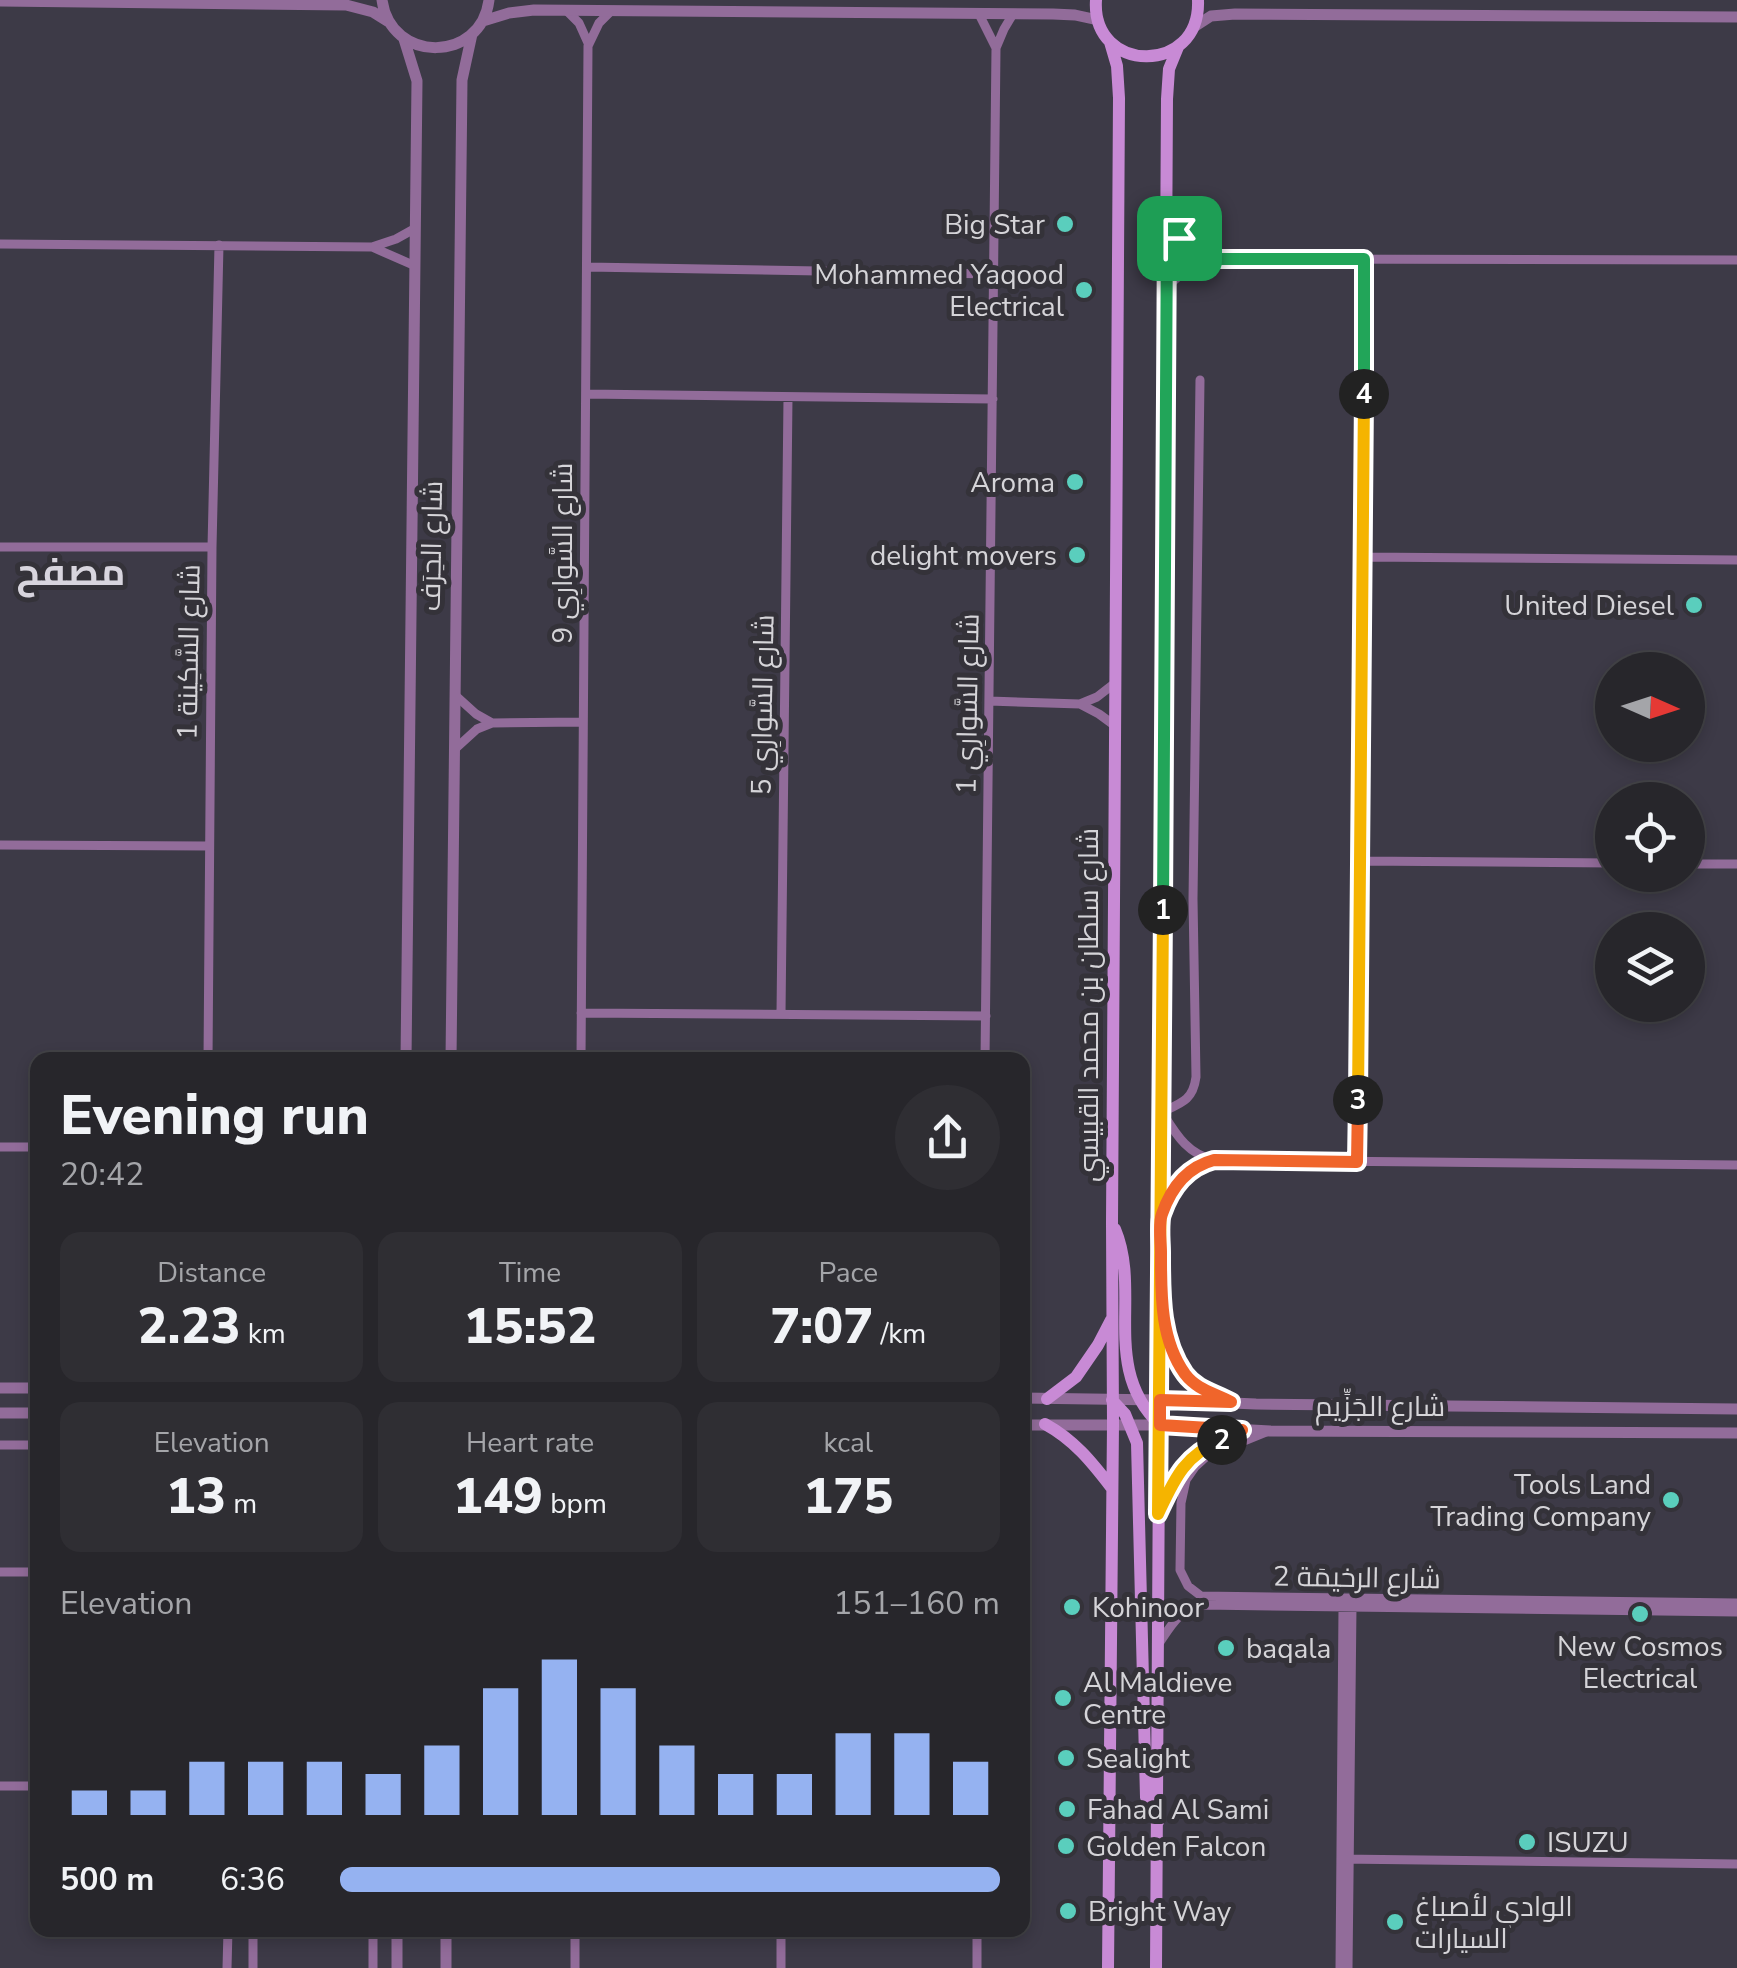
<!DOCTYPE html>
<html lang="en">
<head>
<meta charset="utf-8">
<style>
  body { margin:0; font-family:"Nunito Sans",Cairo,sans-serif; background:#2f2e33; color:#f1f3f6; height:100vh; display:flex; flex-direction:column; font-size:38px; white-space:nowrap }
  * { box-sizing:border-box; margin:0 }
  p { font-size:32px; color:#a4a5a9 }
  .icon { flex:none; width:55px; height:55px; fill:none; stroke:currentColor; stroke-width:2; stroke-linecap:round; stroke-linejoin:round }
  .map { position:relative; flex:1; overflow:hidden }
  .panel { position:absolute; left:30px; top:1052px; width:1000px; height:885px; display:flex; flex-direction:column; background:#27262b; border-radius:20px; box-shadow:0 5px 15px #0003,0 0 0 2px #434347 }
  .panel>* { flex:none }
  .needle { width:65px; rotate:93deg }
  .buttons { position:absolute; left:1595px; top:652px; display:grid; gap:20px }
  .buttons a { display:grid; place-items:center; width:110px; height:110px; border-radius:50%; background:#27262b; box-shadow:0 5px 15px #0003,0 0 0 2px #434347; font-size:50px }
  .pin { position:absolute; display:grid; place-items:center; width:85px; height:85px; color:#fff; margin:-42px; border-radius:20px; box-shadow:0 5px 15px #0006 }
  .km { position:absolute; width:50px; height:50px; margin:-25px; border-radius:50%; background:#222; color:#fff; font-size:28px; line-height:50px; text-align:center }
  .round { display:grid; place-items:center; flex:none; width:105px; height:105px; border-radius:52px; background:#2f2e33 }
  .head { display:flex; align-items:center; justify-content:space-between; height:170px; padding:0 30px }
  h1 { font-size:55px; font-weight:800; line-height:75px }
  .figures { display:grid; grid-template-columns:repeat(3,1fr); gap:15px; height:170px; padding:10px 30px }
  .figures div { display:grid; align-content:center; border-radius:20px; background:#2f2e33; text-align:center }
  .figures b { font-size:50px; font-weight:800 }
  .figures small { font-size:28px; font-weight:400 }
  .figures p { font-size:28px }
  .chart { height:280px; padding:20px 30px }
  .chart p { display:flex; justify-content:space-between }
  .chart svg { width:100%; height:180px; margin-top:10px; stroke:#95b2f1; stroke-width:6 }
  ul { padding:0 30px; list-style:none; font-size:32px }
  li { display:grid; grid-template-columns:160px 120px 1fr; align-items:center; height:75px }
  li i { height:25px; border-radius:12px; background:#95b2f1 }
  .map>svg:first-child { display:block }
  .built { fill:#3d3a47; fill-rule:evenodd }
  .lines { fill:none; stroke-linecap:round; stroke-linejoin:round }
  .minor { stroke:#926c9a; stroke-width:9 }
  .tertiary { stroke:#926c9a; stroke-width:11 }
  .secondary { stroke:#c88ad5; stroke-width:12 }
  .split-1-casing { stroke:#fff; stroke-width:20 }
  .split-2-casing { stroke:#fff; stroke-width:20 }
  .split-3-casing { stroke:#fff; stroke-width:20 }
  .split-4-casing { stroke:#fff; stroke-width:20 }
  .split-5-casing { stroke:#fff; stroke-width:20 }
  .split-1 { stroke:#22a559; stroke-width:12 }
  .split-2 { stroke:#f5b400; stroke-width:12 }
  .split-3 { stroke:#f0652b; stroke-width:12 }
  .split-4 { stroke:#f5b400; stroke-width:12 }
  .split-5 { stroke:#22a559; stroke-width:12 }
  .poi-dot { fill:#5acebd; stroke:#343239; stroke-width:4 }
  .labels { text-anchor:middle; stroke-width:10; stroke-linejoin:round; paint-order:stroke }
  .poi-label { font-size:28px; fill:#d5d4d8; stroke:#343239; text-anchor:start }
  .street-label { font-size:28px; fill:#d5d4d8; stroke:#343239 }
  .district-label { font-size:38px; font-weight:bold; fill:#d8d5de; stroke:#343239 }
</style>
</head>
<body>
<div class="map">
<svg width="1737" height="1968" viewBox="0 0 1737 1968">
  <rect width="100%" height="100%" fill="#343239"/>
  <path class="built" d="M 0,0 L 1737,0 L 1737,1968 L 0,1968 ZM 1612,670 L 1688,670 L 1688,745 L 1612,745 ZM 1612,800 L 1688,800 L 1688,875 L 1612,875 ZM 1612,930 L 1688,930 L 1688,1005 L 1612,1005 ZM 38,1060 L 1022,1060 L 1022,1930 L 38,1930 Z"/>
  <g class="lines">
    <path class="minor" d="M 567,11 L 579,23 L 588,43
      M 979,14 L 996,48
      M 1168,226 L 1185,245 L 1210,258
      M 0,244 L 372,247 L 413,265
      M 372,247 L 396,239 L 414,229
      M 587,267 L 993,274
      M 1167,287 L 1190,266 L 1213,259 L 1737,260
      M 1200,380 L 1193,899 L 1196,1077 C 1193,1100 1182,1103 1162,1112 C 1176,1134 1187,1154 1214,1160 L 1737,1165
      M 586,394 L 993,399
      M 0,547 L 212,547
      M 1362,557 L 1737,560
      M 455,695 L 476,714 L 492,723
      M 989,701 L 1080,704 L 1099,714 L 1114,725
      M 1080,704 L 1097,697 L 1115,683
      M 455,749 L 477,729 L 492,723 L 583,722
      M 0,845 L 208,846
      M 1359,861 L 1612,863
      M 1688,864 L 1737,864
      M 581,1013 L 986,1016
      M 781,1014 L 788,398
      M 208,1060 L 212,547 L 219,245
      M 581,1060 L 588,46 L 599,23 L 611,11
      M 985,1060 L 996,48 L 1004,29 L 1013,14
      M 0,1147 L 38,1147
      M 1357,1161 L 1363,259
      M 1163,1213 C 1175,1189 1184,1169 1211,1161
      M 1266,1432 L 1207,1456 L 1195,1467 L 1186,1480 L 1181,1503 L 1180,1570 L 1188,1586 L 1201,1596 L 1737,1603
      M 0,1445 L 38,1445
      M 0,1572 L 38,1572
      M 1160,1642 C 1172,1624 1180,1609 1203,1605 L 1737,1612
      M 0,1786 L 38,1786
      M 1341,1859 L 1737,1864
      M 227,1968 L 228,1930
      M 253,1968 L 253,1930
      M 373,1968 L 373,1930
      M 575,1968 L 575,1930
      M 781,1968 L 781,1930
      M 977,1968 L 977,1930
      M 1340,1968 L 1343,1607 L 1347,1604
      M 1348,1968 L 1352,1607 L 1349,1602"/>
    <path class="tertiary" d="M 382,0 C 391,64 481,63 489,0
      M 0,1 L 346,5 L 373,12 L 389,22
      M 483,21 L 509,13 L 534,10 L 1053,14 L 1075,15 L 1098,20
      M 1194,27 L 1211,16 L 1235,14 L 1737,17
      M 404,39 L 417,81 L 406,1060
      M 451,1060 L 462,80 L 472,34
      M 0,1388 L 38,1388
      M 1022,1398 L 1160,1400 L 1256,1404 L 1737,1409
      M 0,1413 L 38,1413
      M 1022,1425 L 1160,1425 L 1270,1431 L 1737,1433
      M 397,1968 L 397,1930
      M 446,1968 L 446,1930"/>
    <path class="secondary" d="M 1096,0 C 1091,74 1201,76 1198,0
      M 1115,1229 C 1142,1293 1100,1368 1160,1425
      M 1164,1321 C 1171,1345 1177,1376 1202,1389 C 1212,1394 1221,1397 1231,1402
      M 1047,1399 L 1076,1377 L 1098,1345 L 1111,1320
      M 1112,1400 L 1125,1414 L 1137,1443 L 1146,1797 L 1152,1813 L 1158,1822
      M 1045,1424 C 1074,1440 1091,1461 1111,1487
      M 1161,1508 C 1172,1485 1182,1461 1205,1447 C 1216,1441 1230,1436 1243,1430
      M 1108,1968 L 1113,1424 L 1112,1223 L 1119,98 L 1117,66 L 1110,42
      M 1156,1968 L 1167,99 L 1169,69 L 1178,47"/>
  </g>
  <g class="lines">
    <defs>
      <path id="split-1" d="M 1163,910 L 1167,224 L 1179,238"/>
      <path id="split-2" d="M 1163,910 L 1158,1514 C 1174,1480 1184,1455 1222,1440"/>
      <path id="split-3" d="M 1222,1440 L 1242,1430 L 1160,1425 L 1160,1400 L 1231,1402 C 1215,1393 1197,1390 1185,1374 C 1160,1339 1161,1294 1161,1253 C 1161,1241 1158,1225 1162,1214 C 1171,1188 1187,1167 1214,1160 L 1357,1162 L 1358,1100"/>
      <path id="split-4" d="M 1358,1100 L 1364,394"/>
      <path id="split-5" d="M 1179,238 L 1190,250 L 1213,259 L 1364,259 L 1364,394"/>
    </defs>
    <use href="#split-1" class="split-1-casing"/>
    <use href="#split-2" class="split-2-casing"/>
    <use href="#split-3" class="split-3-casing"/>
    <use href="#split-4" class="split-4-casing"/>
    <use href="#split-5" class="split-5-casing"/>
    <use href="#split-1" class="split-1"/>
    <use href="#split-2" class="split-2"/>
    <use href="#split-3" class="split-3"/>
    <use href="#split-4" class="split-4"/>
    <use href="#split-5" class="split-5"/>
  </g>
  <g class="poi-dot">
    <circle cx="1065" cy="224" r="10"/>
    <circle cx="1084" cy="290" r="10"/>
    <circle cx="1075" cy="482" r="10"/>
    <circle cx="1077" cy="555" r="10"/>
    <circle cx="1694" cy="605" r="10"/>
    <circle cx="1671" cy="1500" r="10"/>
    <circle cx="1072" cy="1607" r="10"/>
    <circle cx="1640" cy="1614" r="10"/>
    <circle cx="1226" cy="1648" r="10"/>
    <circle cx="1063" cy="1698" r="10"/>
    <circle cx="1066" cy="1758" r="10"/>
    <circle cx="1067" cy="1809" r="10"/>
    <circle cx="1527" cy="1842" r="10"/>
    <circle cx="1066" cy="1846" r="10"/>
    <circle cx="1068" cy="1911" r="10"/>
    <circle cx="1395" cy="1922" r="10"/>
  </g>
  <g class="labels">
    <g class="poi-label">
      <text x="1045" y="234" text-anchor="end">Big Star</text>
      <text x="1064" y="284" text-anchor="end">Mohammed Yaqood<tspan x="1064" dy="32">Electrical</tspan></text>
      <text x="1055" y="492" text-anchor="end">Aroma</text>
      <text x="1057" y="565" text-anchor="end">delight movers</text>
      <text x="1674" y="615" text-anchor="end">United Diesel</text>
      <text x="1651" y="1494" text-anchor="end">Tools Land<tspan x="1651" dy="32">Trading Company</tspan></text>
      <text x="1092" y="1617">Kohinoor</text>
      <text x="1640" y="1656" text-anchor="middle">New Cosmos<tspan x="1640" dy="32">Electrical</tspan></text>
      <text x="1246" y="1658">baqala</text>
      <text x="1083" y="1692">Al Maldieve<tspan x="1083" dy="32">Centre</tspan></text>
      <text x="1086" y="1768">Sealight</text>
      <text x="1087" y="1819">Fahad Al Sami</text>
      <text x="1547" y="1852">ISUZU</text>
      <text x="1086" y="1856">Golden Falcon</text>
      <text x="1415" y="1916">الوادي لأصباغ<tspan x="1415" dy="32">السيارات</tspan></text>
      <text x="1088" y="1921">Bright Way</text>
    </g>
    <g class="street-label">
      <text transform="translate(431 546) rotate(-89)" y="10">شارع الحِرَف</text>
      <text transform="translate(562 553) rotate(-90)" y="10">شارع السَّوارِي 9</text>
      <text transform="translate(188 652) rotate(-89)" y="10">شارع السَّكِينة 1</text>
      <text transform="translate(967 704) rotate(-89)" y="10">شارع السَّوارِي 1</text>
      <text transform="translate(762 705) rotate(-89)" y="10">شارع السَّوارِي 5</text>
      <text transform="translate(1088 1005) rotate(-90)" y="10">شارع سلطان بن محمد القبيسي</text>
      <text x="1380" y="1416">شارع الجَزِّيم</text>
      <text transform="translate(1357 1577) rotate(1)" y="10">شارع الرخيمَة 2</text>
    </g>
    <g class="district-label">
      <text x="71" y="585">مصفح</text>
    </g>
  </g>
</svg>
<div class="buttons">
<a><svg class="needle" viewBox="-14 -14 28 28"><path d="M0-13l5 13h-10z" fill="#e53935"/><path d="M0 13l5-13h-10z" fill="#a4a5a9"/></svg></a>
<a><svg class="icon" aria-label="locate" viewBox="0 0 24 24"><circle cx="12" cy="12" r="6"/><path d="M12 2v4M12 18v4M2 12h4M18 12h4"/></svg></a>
<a><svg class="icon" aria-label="layers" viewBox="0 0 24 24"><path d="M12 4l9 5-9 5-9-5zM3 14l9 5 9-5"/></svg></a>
</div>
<div class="pin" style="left:1179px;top:238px;background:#1e9e55"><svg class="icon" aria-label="arrive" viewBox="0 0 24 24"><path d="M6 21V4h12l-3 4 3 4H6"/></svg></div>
<b class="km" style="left:1163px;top:910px">1</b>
<b class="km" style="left:1222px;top:1440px">2</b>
<b class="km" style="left:1358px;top:1100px">3</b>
<b class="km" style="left:1364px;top:394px">4</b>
<section class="panel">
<div class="head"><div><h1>Evening run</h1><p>20:42</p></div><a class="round"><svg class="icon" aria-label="share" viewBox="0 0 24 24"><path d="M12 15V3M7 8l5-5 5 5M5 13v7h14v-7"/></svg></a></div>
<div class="figures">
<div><p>Distance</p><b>2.23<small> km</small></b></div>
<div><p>Time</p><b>15:52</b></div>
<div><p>Pace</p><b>7:07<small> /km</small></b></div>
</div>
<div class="figures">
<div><p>Elevation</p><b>13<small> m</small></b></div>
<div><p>Heart rate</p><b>149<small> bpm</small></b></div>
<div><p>kcal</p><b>175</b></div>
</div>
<div class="chart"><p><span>Elevation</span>151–160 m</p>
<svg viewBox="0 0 160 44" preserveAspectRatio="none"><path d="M5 44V38M15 44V38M25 44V31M35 44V31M45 44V31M55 44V34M65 44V27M75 44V13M85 44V6M95 44V13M105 44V27M115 44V34M125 44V34M135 44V24M145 44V24M155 44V31"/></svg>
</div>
<ul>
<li><b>500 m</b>6:36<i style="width:100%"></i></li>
</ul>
</section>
</div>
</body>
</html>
